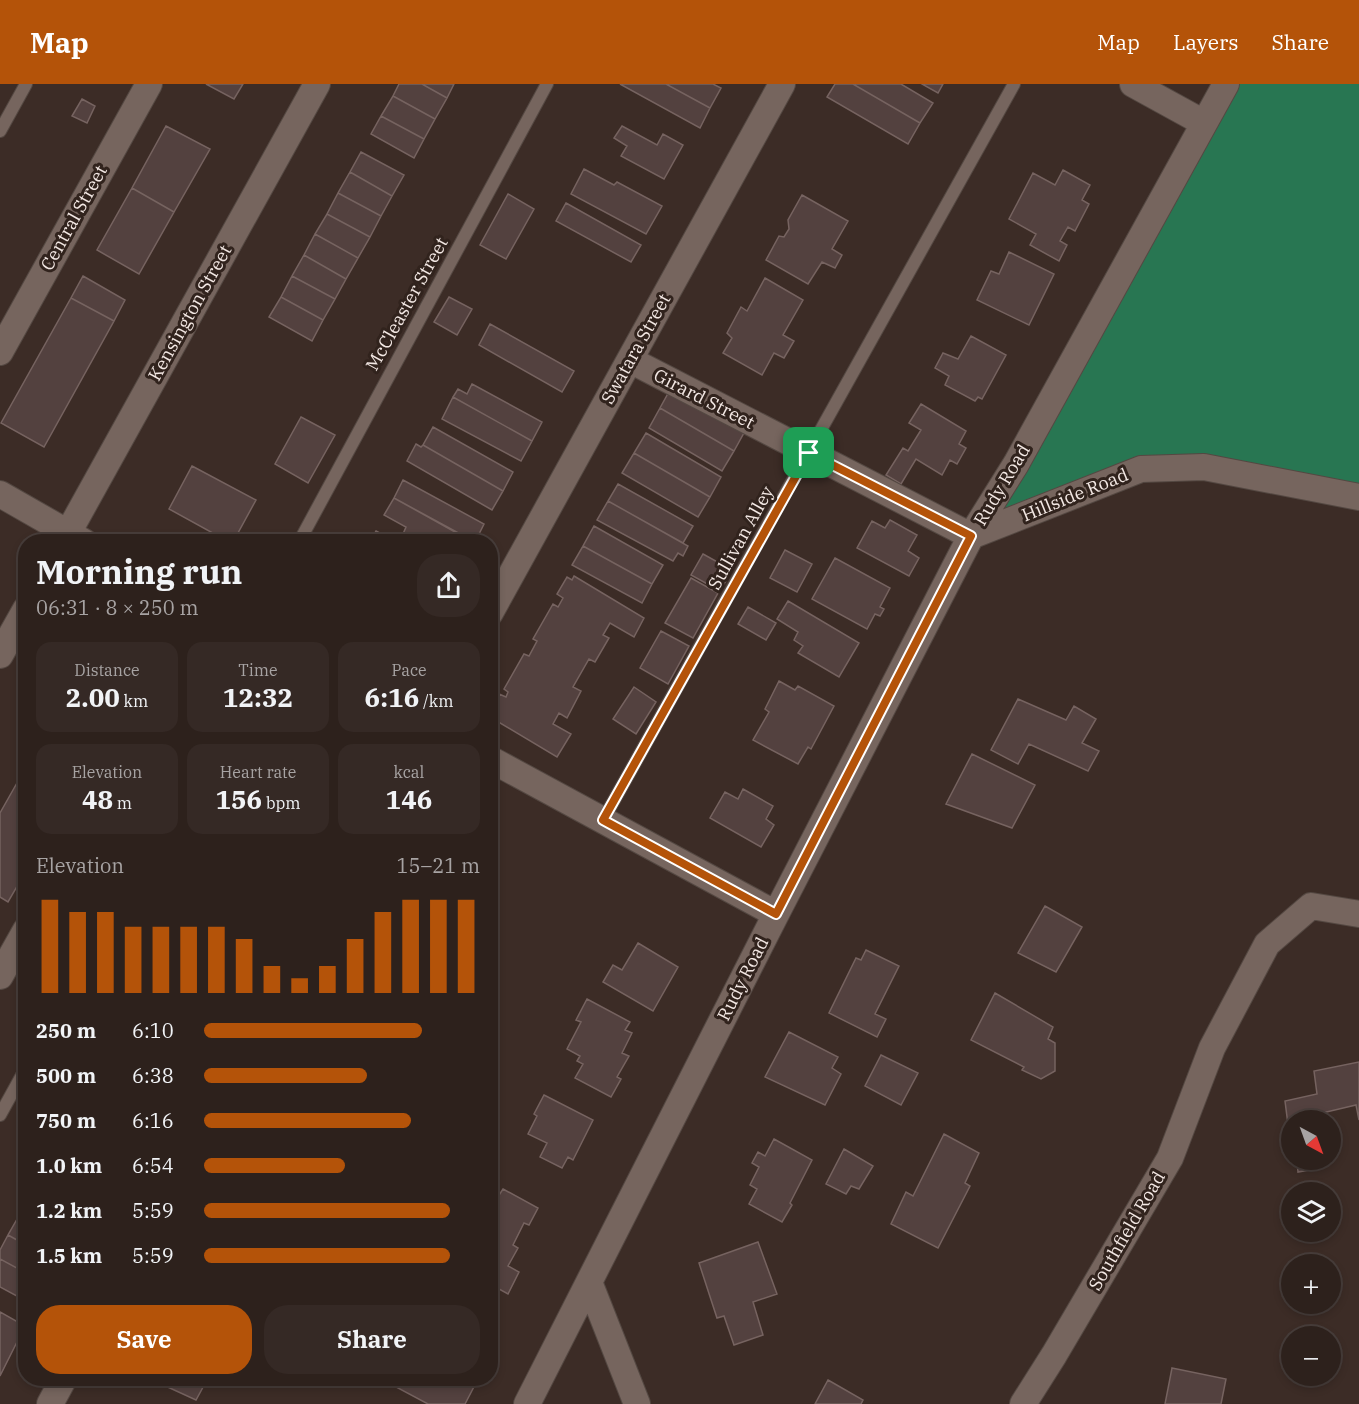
<!DOCTYPE html>
<html lang="en">
<head>
<meta charset="utf-8">
<style>
  body { margin:0; font-family:"IBM Plex Serif",serif; background:#352925; color:#f1f3f6; height:100vh; display:flex; flex-direction:column; font-size:22px; white-space:nowrap }
  * { box-sizing:border-box; margin:0 }
  p { font-size:20px; color:#a7a3a3 }
  .icon { flex:none; width:33px; height:33px; fill:none; stroke:currentColor; stroke-width:2; stroke-linecap:round; stroke-linejoin:round }
  .map { position:relative; flex:1; overflow:hidden }
  .side { position:absolute; left:18px; top:450px; width:480px; height:852px; display:flex; flex-direction:column; background:#2d211c; border-radius:24px; box-shadow:0 3px 9px #0003,0 0 0 2px #483e3b }
  .side>* { flex:none }
  .needle { width:39px; rotate:139deg }
  .fabs { position:absolute; left:1281px; top:1026px; display:grid; gap:12px }
  .fabs a { display:grid; place-items:center; width:60px; height:60px; border-radius:50%; background:#2d211c; box-shadow:0 3px 9px #0003,0 0 0 2px #483e3b; font-size:30px }
  .pin { position:absolute; display:grid; place-items:center; width:51px; height:51px; color:#fff; margin:-26px; border-radius:12px; box-shadow:0 3px 9px #0006 }
  .round { display:grid; place-items:center; flex:none; width:63px; height:63px; border-radius:24px; background:#352925 }
  .summary { display:flex; align-items:center; justify-content:space-between; height:102px; padding:0 18px }
  h1 { font-size:33px; font-weight:700; line-height:45px }
  .stats { display:grid; grid-template-columns:repeat(3,1fr); gap:9px; height:102px; padding:6px 18px }
  .stats div { display:grid; align-content:center; border-radius:15px; background:#352925; text-align:center }
  .stats b { font-size:26px; font-weight:700 }
  .stats small { font-size:16px; font-weight:400 }
  .stats p { font-size:16px }
  .chart { height:168px; padding:12px 18px }
  .chart p { display:flex; justify-content:space-between }
  .chart svg { width:100%; height:108px; margin-top:6px; stroke:#b45309; stroke-width:6 }
  .primary-button { display:flex; gap:12px; margin-top:auto; padding:12px 18px }
  .primary-button a { flex:1; height:69px; border-radius:24px; background:#b45309; color:#fff; font-size:24px; font-weight:700; line-height:69px; text-align:center }
  .primary-button a+a { background:#352925; color:#f1f3f6 }
  ul { padding:0 18px; list-style:none; font-size:20px }
  li { display:grid; grid-template-columns:96px 72px 1fr; align-items:center; height:45px }
  li i { height:15px; border-radius:8px; background:#b45309 }
  header { display:flex; align-items:center; gap:36px; box-sizing:border-box; height:84px; padding:0 30px; background:#b45309; color:#fff }
  header strong { font-size:28px }
  nav { display:flex; gap:33px; margin-inline-start:auto; font-size:21px }
  .map>svg:first-child { display:block }
  .forest { fill:#287652 }
  .building { fill:#53413f; stroke:#766360; stroke-width:1.5 }
  .lines { fill:none; stroke-linecap:round; stroke-linejoin:round }
  .lane-casing { stroke:#544842; stroke-width:14 }
  .street-casing { stroke:#544842; stroke-width:28 }
  .lane { stroke:#76655e; stroke-width:12 }
  .street { stroke:#76655e; stroke-width:26 }
  .route-casing { stroke:#fff; stroke-width:12 }
  .route { stroke:#b45309; stroke-width:8 }
  .labels { text-anchor:middle; stroke-width:6; stroke-linejoin:round; paint-order:stroke }
  .street-label { font-size:18px; fill:#f3e8e4; stroke:#31231d }
</style>
</head>
<body>
<header>
<strong>Map</strong>
<nav><a>Map</a><a>Layers</a><a>Share</a></nav>
</header>
<div class="map">
<svg width="1359" height="1320" viewBox="0 0 1359 1320">
  <rect width="100%" height="100%" fill="#3c2c26"/>
  <path class="forest" d="M 1227,0 L 1359,0 L 1359,404 L 1141,385 L 971,452 Z"/>
  <path class="building" d="M 206,0 L 243,0 L 234,15 Z
    M 399,0 L 422,0 L 447,14 L 435,35 L 393,12 Z
    M 422,0 L 454,0 L 447,14 Z
    M 620,0 L 666,0 L 710,24 L 700,44 Z
    M 666,0 L 713,0 L 721,4 L 710,24 Z
    M 835,0 L 853,0 L 920,39 L 908,60 L 827,13 Z
    M 853,0 L 901,0 L 933,19 L 920,39 Z
    M 922,0 L 943,0 L 938,9 Z
    M 393,12 L 435,35 L 424,55 L 381,32 Z
    M 82,15 L 95,22 L 87,39 L 72,32 Z
    M 381,32 L 424,55 L 414,74 L 371,50 Z
    M 166,42 L 210,65 L 174,128 L 132,104 Z
    M 622,42 L 657,61 L 663,50 L 683,61 L 664,95 L 621,72 L 627,62 L 614,54 Z
    M 361,68 L 404,91 L 392,112 L 350,88 Z
    M 584,85 L 614,101 L 617,98 L 662,122 L 646,150 L 571,110 Z
    M 1063,86 L 1090,101 L 1082,116 L 1089,120 L 1075,147 L 1068,143 L 1060,157 L 1067,161 L 1059,177 L 1030,161 L 1036,150 L 1009,135 L 1033,89 L 1055,101 Z
    M 350,88 L 392,112 L 381,132 L 338,109 Z
    M 132,104 L 174,128 L 139,190 L 97,166 Z
    M 338,109 L 381,132 L 370,153 L 327,130 Z
    M 508,110 L 534,125 L 506,175 L 480,161 Z
    M 802,111 L 848,137 L 832,165 L 842,171 L 835,184 L 822,178 L 808,200 L 766,176 L 779,152 L 784,153 L 789,145 L 788,136 Z
    M 566,119 L 641,161 L 631,178 L 556,137 Z
    M 327,130 L 370,153 L 358,174 L 315,150 Z
    M 315,150 L 358,174 L 346,195 L 304,171 Z
    M 1009,168 L 1054,190 L 1029,241 L 977,216 L 991,187 L 999,190 Z
    M 304,171 L 346,195 L 335,215 L 292,192 Z
    M 83,192 L 125,216 L 114,237 L 71,214 Z
    M 292,192 L 335,215 L 323,236 L 281,213 Z
    M 765,194 L 803,216 L 783,251 L 794,257 L 784,274 L 774,269 L 762,291 L 723,269 L 732,254 L 727,249 L 741,223 L 747,227 Z
    M 281,213 L 323,236 L 312,257 L 269,233 Z
    M 449,213 L 472,225 L 457,251 L 434,238 Z
    M 71,214 L 114,237 L 44,363 L 1,339 Z
    M 490,240 L 574,287 L 562,308 L 479,261 Z
    M 971,252 L 1006,271 L 982,315 L 978,313 L 975,317 L 945,301 L 949,292 L 935,284 L 943,269 L 958,275 Z
    M 472,300 L 542,338 L 532,357 L 453,313 L 458,305 L 467,310 Z
    M 671,304 L 745,347 L 734,367 L 660,324 Z
    M 453,313 L 532,357 L 521,377 L 442,335 Z
    M 921,320 L 966,347 L 959,360 L 966,364 L 957,380 L 950,376 L 942,391 L 916,375 L 901,400 L 886,391 L 903,364 L 908,367 L 921,346 L 909,339 Z
    M 660,324 L 734,367 L 722,387 L 649,344 Z
    M 301,333 L 335,351 L 308,399 L 275,380 Z
    M 433,343 L 513,388 L 503,407 L 423,361 Z
    M 646,349 L 721,393 L 710,413 L 634,369 Z
    M 416,360 L 421,363 L 423,361 L 503,407 L 492,426 L 407,377 Z
    M 634,369 L 710,413 L 698,433 L 622,389 Z
    M 192,382 L 256,416 L 233,458 L 229,458 L 169,425 Z
    M 403,396 L 484,440 L 475,458 L 394,414 Z
    M 618,400 L 693,442 L 683,459 L 608,417 Z
    M 394,414 L 473,458 L 417,458 L 403,450 L 406,443 L 384,431 Z
    M 608,417 L 688,462 L 683,472 L 678,469 L 673,477 L 597,436 Z
    M 890,436 L 917,451 L 908,467 L 919,474 L 909,492 L 857,464 L 872,437 L 885,444 Z
    M 594,442 L 663,481 L 652,500 L 583,462 Z
    M 376,447 L 396,458 L 370,458 Z
    M 583,462 L 652,500 L 642,519 L 572,481 Z
    M 785,466 L 812,480 L 797,508 L 770,494 Z
    M 703,470 L 732,486 L 720,507 L 691,491 Z
    M 835,474 L 890,504 L 880,523 L 884,525 L 880,532 L 875,530 L 867,545 L 812,515 Z
    M 574,492 L 644,534 L 634,553 L 610,539 L 603,551 L 609,554 L 595,578 L 589,575 L 573,603 L 581,607 L 567,634 L 559,629 L 553,640 L 571,650 L 557,673 L 490,633 L 490,624 L 499,610 L 506,613 L 508,608 L 504,605 L 524,570 L 529,572 L 537,557 L 533,555 L 553,520 L 558,523 L 563,514 L 557,510 L 567,493 L 572,496 Z
    M 691,494 L 718,509 L 693,554 L 665,539 Z
    M 788,517 L 859,559 L 839,593 L 798,569 L 803,562 L 794,556 L 798,548 L 777,535 Z
    M 748,523 L 776,539 L 766,556 L 738,540 Z
    M 661,547 L 689,562 L 668,600 L 640,584 Z
    M 779,597 L 795,606 L 798,602 L 834,622 L 811,665 L 808,663 L 798,680 L 753,656 L 769,628 L 765,625 Z
    M 634,603 L 656,618 L 636,650 L 613,635 Z
    M 1018,615 L 1066,636 L 1074,622 L 1096,635 L 1082,659 L 1099,667 L 1088,687 L 1029,660 L 1018,680 L 991,666 Z
    M 972,670 L 1035,701 L 1012,744 L 946,720 Z
    M 26,683 L 26,787 L 8,818 L 0,813 L 0,729 Z
    M 743,705 L 773,722 L 766,735 L 774,741 L 761,763 L 710,734 L 725,708 L 738,715 Z
    M 1045,822 L 1082,843 L 1056,888 L 1018,869 Z
    M 638,859 L 678,883 L 653,927 L 603,898 L 613,881 L 622,886 Z
    M 866,866 L 899,882 L 875,930 L 886,935 L 877,953 L 829,929 L 856,874 L 861,876 Z
    M 995,909 L 1053,943 L 1048,955 L 1055,959 L 1055,987 L 1041,995 L 1022,986 L 1024,983 L 971,956 Z
    M 587,915 L 630,938 L 625,946 L 632,949 L 622,969 L 629,972 L 617,993 L 621,995 L 611,1013 L 575,994 L 583,980 L 577,977 L 580,972 L 567,965 L 581,938 L 576,936 Z
    M 789,948 L 838,973 L 832,984 L 841,990 L 825,1021 L 765,993 Z
    M 881,971 L 918,989 L 901,1021 L 865,1002 Z
    M 1359,978 L 1359,1036 L 1356,1021 L 1322,1029 L 1323,1036 L 1292,1036 L 1292,1072 L 1285,1017 L 1317,1010 L 1314,987 Z
    M 544,1011 L 593,1036 L 573,1076 L 568,1073 L 562,1084 L 540,1073 L 547,1059 L 528,1050 L 537,1032 L 534,1030 Z
    M 944,1050 L 979,1069 L 965,1099 L 970,1102 L 938,1164 L 891,1140 L 906,1108 L 913,1112 Z
    M 774,1055 L 812,1076 L 790,1119 L 792,1121 L 782,1138 L 749,1120 L 757,1105 L 750,1101 L 759,1083 L 752,1079 L 758,1068 L 765,1072 Z
    M 844,1065 L 873,1082 L 859,1105 L 851,1102 L 846,1110 L 826,1100 Z
    M 1292,1076 L 1320,1076 L 1321,1084 L 1298,1088 L 1297,1077 L 1292,1078 Z
    M 503,1105 L 538,1124 L 529,1141 L 524,1139 L 513,1161 L 518,1164 L 508,1182 L 519,1188 L 508,1210 L 490,1200 L 490,1125 Z
    M 20,1130 L 26,1133 L 26,1161 L 8,1151 Z
    M 8,1151 L 26,1161 L 26,1189 L 0,1175 L 0,1166 Z
    M 758,1158 L 777,1210 L 753,1218 L 763,1251 L 734,1261 L 724,1232 L 717,1234 L 699,1179 Z
    M 0,1175 L 26,1189 L 26,1217 L 0,1203 Z
    M 0,1228 L 25,1242 L 0,1292 Z
    M 1172,1284 L 1226,1295 L 1221,1320 L 1165,1320 Z
    M 148,1294 L 208,1294 L 196,1316 Z
    M 400,1294 L 477,1294 L 478,1295 L 465,1320 L 428,1320 L 396,1303 Z
    M 828,1296 L 863,1316 L 861,1320 L 815,1320 Z"/>
  <g class="lines">
    <defs>
      <path id="lane" d="M 0,47 L 26,0
        M 299,458 L 547,0
        M 603,736 L 1014,0
        M 0,1031 L 26,984"/>
      <path id="street" d="M 1133,0 L 1204,39
        M 0,268 L 149,0
        M 630,276 L 971,452 L 1141,385 L 1204,383 L 1359,413
        M 0,410 L 84,458
        M 63,458 L 317,0
        M 490,529 L 782,0
        M 0,571 L 26,525
        M 490,675 L 776,830
        M 0,892 L 26,846
        M 589,1198 L 637,1320
        M 50,1320 L 64,1294
        M 527,1320 L 776,830 L 971,452 L 1016,380 L 1226,0
        M 1023,1320 L 1054,1271 L 1170,1074 L 1212,964 L 1267,860 L 1311,822 L 1359,830"/>
    </defs>
    <use href="#lane" class="lane-casing"/>
    <use href="#street" class="street-casing"/>
    <use href="#lane" class="lane"/>
    <use href="#street" class="street"/>
  </g>
  <g class="lines">
    <defs>
      <path id="route" d="M 809,369 L 971,452 L 776,830 L 603,736 Z"/>
    </defs>
    <use href="#route" class="route-casing"/>
    <use href="#route" class="route"/>
  </g>
  <g class="labels">
    <g class="street-label">
      <text transform="translate(74 134) rotate(-61)" y="6">Central Street</text>
      <text transform="translate(407 220) rotate(-61)" y="6">McCleaster Street</text>
      <text transform="translate(190 229) rotate(-61)" y="6">Kensington Street</text>
      <text transform="translate(636 265) rotate(-61)" y="6">Swatara Street</text>
      <text transform="translate(704 315) rotate(27)" y="6">Girard Street</text>
      <text transform="translate(1002 401) rotate(-59)" y="6">Rudy Road</text>
      <text transform="translate(1075 411) rotate(-22)" y="6">Hillside Road</text>
      <text transform="translate(741 454) rotate(-61)" y="6">Sullivan Alley</text>
      <text transform="translate(743 895) rotate(-63)" y="6">Rudy Road</text>
      <text transform="translate(1127 1147) rotate(-60)" y="6">Southfield Road</text>
    </g>
  </g>
</svg>
<div class="fabs">
<a><svg class="needle" viewBox="-14 -14 28 28"><path d="M0-13l5 13h-10z" fill="#e53935"/><path d="M0 13l5-13h-10z" fill="#a7a3a3"/></svg></a>
<a><svg class="icon" aria-label="layers" viewBox="0 0 24 24"><path d="M12 4l9 5-9 5-9-5zM3 14l9 5 9-5"/></svg></a>
<a>+</a>
<a>−</a>
</div>
<div class="pin" style="left:809px;top:369px;background:#1e9e55"><svg class="icon" aria-label="arrive" viewBox="0 0 24 24"><path d="M6 21V4h12l-3 4 3 4H6"/></svg></div>
<section class="side">
<div class="summary"><div><h1>Morning run</h1><p>06:31 · 8 × 250 m</p></div><a class="round"><svg class="icon" aria-label="share" viewBox="0 0 24 24"><path d="M12 15V3M7 8l5-5 5 5M5 13v7h14v-7"/></svg></a></div>
<div class="stats">
<div><p>Distance</p><b>2.00<small> km</small></b></div>
<div><p>Time</p><b>12:32</b></div>
<div><p>Pace</p><b>6:16<small> /km</small></b></div>
</div>
<div class="stats">
<div><p>Elevation</p><b>48<small> m</small></b></div>
<div><p>Heart rate</p><b>156<small> bpm</small></b></div>
<div><p>kcal</p><b>146</b></div>
</div>
<div class="chart"><p><span>Elevation</span>15–21 m</p>
<svg viewBox="0 0 160 44" preserveAspectRatio="none"><path d="M5 44V6M15 44V11M25 44V11M35 44V17M45 44V17M55 44V17M65 44V17M75 44V22M85 44V33M95 44V38M105 44V33M115 44V22M125 44V11M135 44V6M145 44V6M155 44V6"/></svg>
</div>
<ul>
<li><b>250 m</b>6:10<i style="width:79%"></i></li>
<li><b>500 m</b>6:38<i style="width:59%"></i></li>
<li><b>750 m</b>6:16<i style="width:75%"></i></li>
<li><b>1.0 km</b>6:54<i style="width:51%"></i></li>
<li><b>1.2 km</b>5:59<i style="width:89%"></i></li>
<li><b>1.5 km</b>5:59<i style="width:89%"></i></li>
</ul>
<div class="primary-button"><a>Save</a><a>Share</a></div>
</section>
</div>
</body>
</html>
